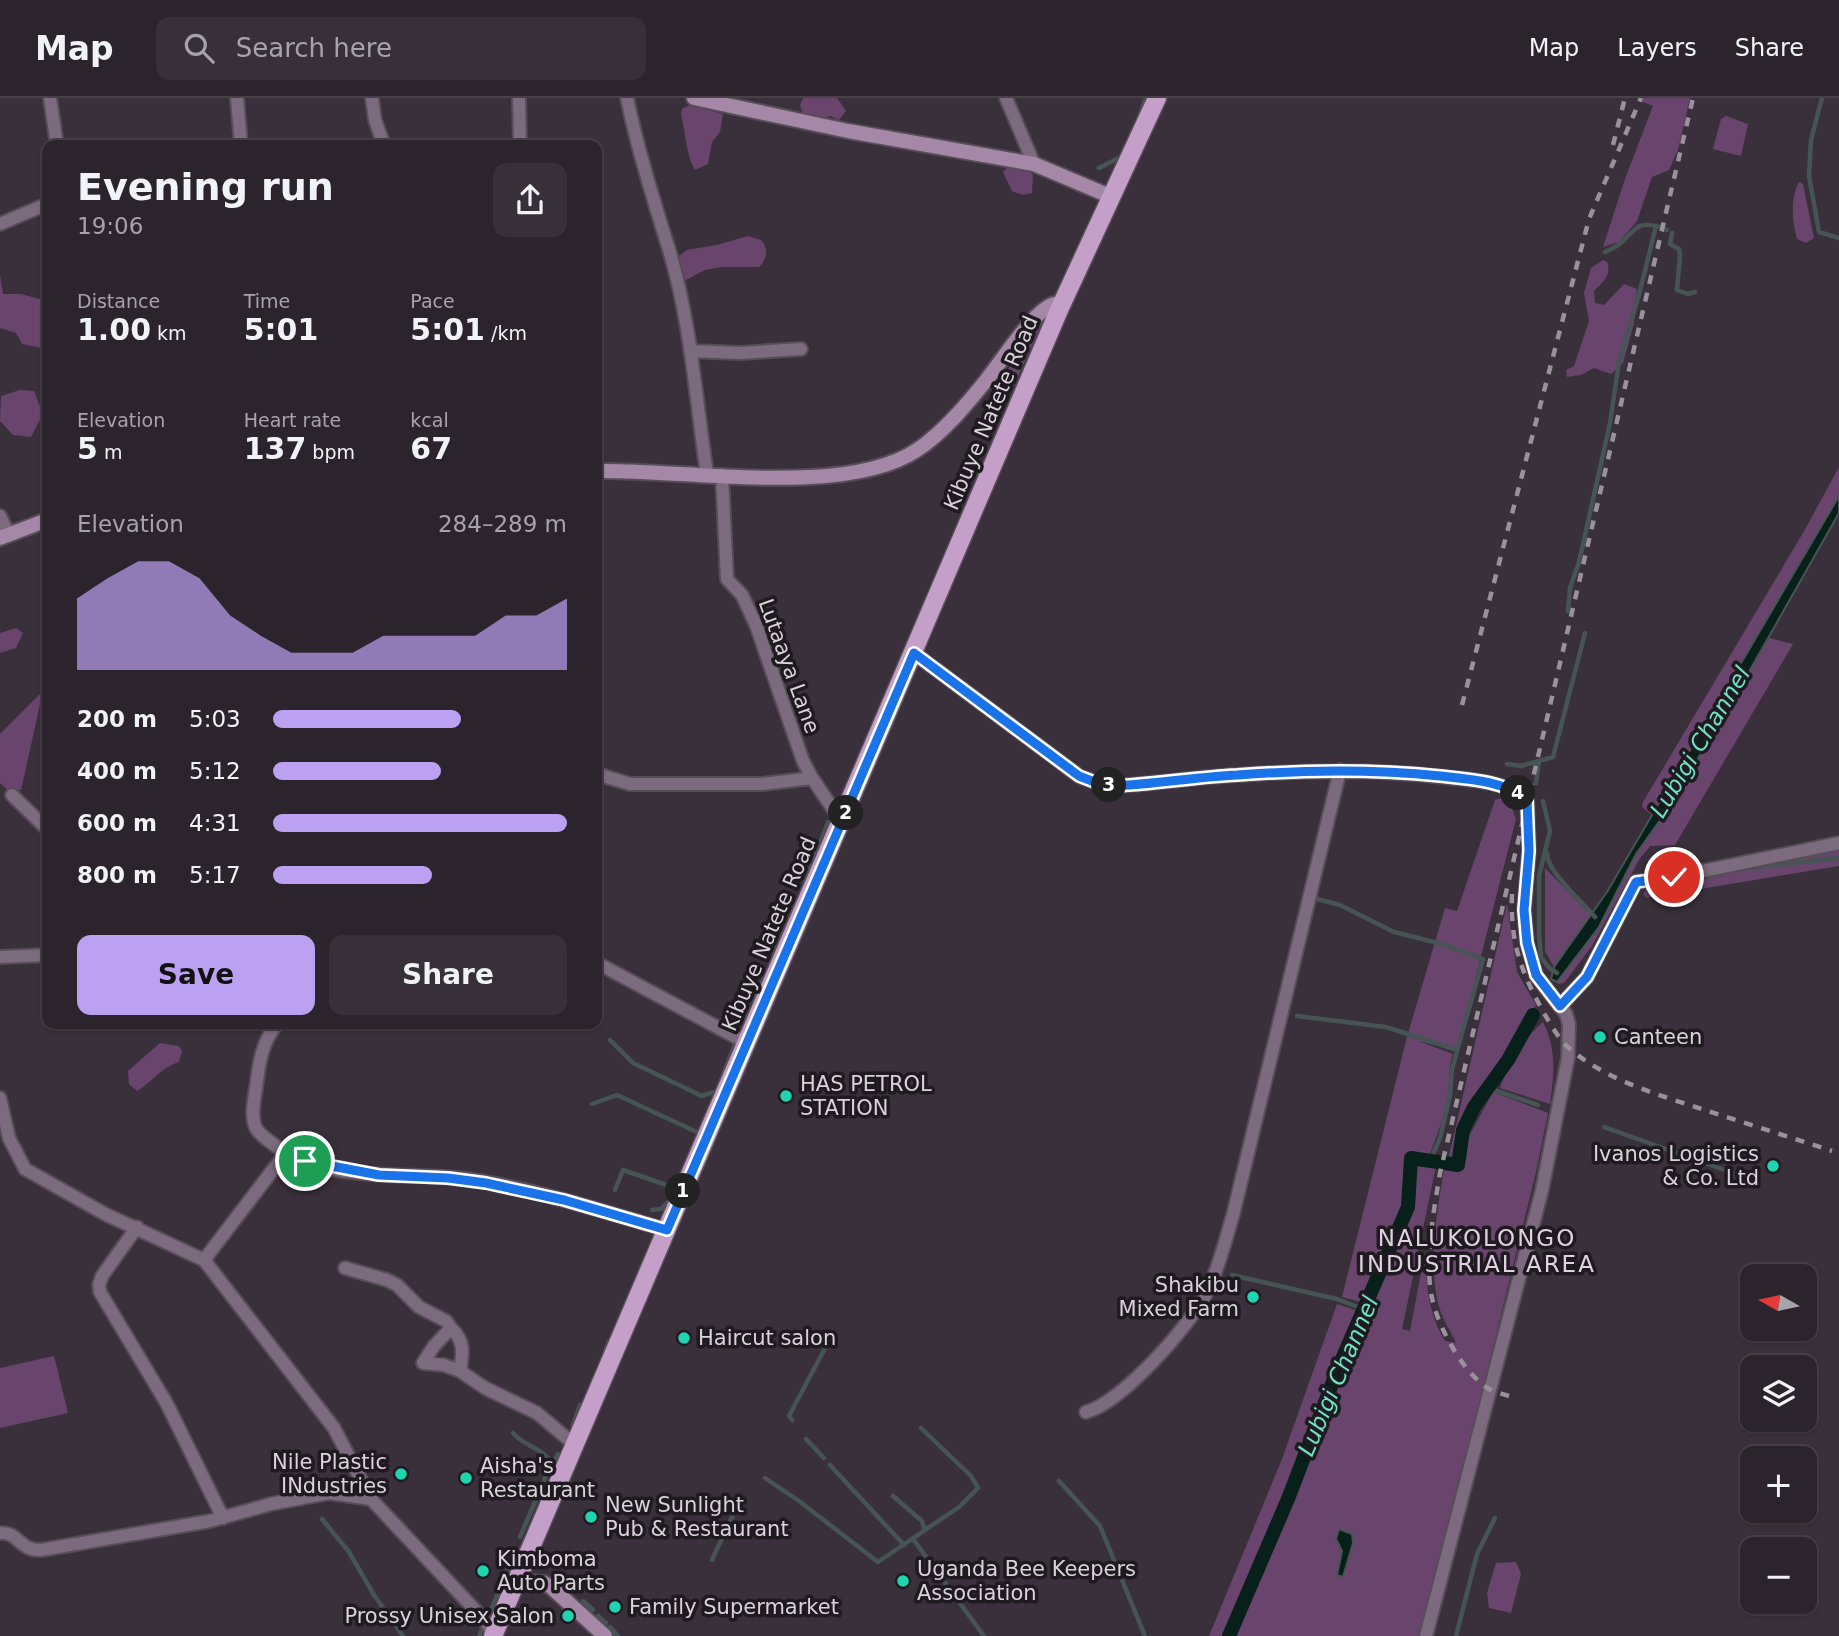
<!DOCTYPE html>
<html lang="en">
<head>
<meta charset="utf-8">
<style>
  body { margin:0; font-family:"DejaVu Sans",sans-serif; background:#383038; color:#f1f3f6; height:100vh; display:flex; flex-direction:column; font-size:26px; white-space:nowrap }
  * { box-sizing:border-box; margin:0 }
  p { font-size:23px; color:#a6a4a9 }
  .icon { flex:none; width:38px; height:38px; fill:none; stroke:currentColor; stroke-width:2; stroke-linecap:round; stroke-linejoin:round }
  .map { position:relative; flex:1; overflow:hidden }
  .side { position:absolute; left:42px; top:42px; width:560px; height:889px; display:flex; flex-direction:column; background:#2c242c; border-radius:14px; box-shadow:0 2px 5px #0004,0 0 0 2px #484148 }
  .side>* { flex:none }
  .needle { width:46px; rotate:279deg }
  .buttons { position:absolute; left:1740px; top:1166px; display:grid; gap:14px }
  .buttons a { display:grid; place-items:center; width:77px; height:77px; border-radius:14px; background:#2c242c; box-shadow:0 2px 5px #0004,0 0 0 2px #484148; font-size:35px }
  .pin { position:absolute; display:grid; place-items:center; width:60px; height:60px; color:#fff; margin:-30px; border:4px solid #fff; border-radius:50%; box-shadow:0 2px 7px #0007 }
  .km { position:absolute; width:35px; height:35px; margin:-18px; border-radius:50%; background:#222; color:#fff; font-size:19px; line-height:35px; text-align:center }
  .round { display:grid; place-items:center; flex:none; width:74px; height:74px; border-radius:14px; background:#383038 }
  .head { display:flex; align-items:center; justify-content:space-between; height:119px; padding:0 35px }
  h1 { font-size:38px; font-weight:700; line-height:52px }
  .metrics { display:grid; grid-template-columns:repeat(3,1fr); gap:10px; height:119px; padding:7px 35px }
  .metrics div { display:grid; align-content:center }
  .metrics b { font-size:30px; font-weight:700 }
  .metrics small { font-size:19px; font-weight:400 }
  .metrics p { font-size:19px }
  .chart { height:196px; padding:14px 35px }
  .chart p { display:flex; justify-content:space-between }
  .chart svg { width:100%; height:126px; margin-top:7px; fill:#bca0f2; opacity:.7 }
  .primary-button { display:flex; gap:14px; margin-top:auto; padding:14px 35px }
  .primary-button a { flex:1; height:80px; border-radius:14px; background:#bca0f2; color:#111; font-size:28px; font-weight:700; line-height:80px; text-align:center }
  .primary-button a+a { background:#383038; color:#f1f3f6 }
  ul { padding:0 35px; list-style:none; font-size:23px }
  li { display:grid; grid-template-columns:112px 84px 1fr; align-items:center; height:52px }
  li i { height:18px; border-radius:9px; background:#bca0f2 }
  header { display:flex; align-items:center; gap:42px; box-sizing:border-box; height:98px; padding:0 35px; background:#2c242c; border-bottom:2px solid #484148 }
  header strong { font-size:33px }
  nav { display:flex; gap:38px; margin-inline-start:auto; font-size:24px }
  .search { width:490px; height:63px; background:#383038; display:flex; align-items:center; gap:18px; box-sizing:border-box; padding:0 24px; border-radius:14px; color:#a6a4a9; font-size:26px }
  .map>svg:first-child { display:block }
  .green { fill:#69456e }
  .water { fill:#07201a; stroke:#465554; stroke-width:2 }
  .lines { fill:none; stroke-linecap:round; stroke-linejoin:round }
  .stream { stroke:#465554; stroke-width:4.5 }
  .canal { stroke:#07201a; stroke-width:14 }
  .street-casing { stroke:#574d58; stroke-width:16 }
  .secondary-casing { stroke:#574d58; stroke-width:18 }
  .primary-casing { stroke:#574d58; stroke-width:21 }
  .street { stroke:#7c6a7e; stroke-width:12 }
  .secondary { stroke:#a588a8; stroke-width:14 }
  .primary { stroke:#c49fc8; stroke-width:18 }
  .rail { stroke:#9a929b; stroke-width:4.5; stroke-dasharray:9 9; stroke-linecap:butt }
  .route-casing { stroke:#fff; stroke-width:14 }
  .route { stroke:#1a73e8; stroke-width:9 }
  .poi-dot { fill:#1ed5b0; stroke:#1e1a1f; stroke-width:2.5 }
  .labels { text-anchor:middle; stroke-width:7; stroke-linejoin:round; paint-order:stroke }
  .street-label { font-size:21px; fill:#d9d2da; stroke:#1e1a1f }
  .poi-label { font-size:21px; fill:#d9d2da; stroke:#1e1a1f; text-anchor:start }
  .water-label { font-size:23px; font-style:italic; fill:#6ee1c3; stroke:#1e1a1f }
  .neighbourhood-label { font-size:23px; letter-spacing:2px; fill:#dfd2e0; stroke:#1e1a1f }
</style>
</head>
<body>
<header>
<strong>Map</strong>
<div class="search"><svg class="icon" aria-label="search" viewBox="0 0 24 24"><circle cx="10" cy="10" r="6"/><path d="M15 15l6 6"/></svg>Search here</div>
<nav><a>Map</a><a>Layers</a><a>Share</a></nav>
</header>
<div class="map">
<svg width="1839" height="1538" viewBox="0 0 1839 1538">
  <rect width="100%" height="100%" fill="#3a303b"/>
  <path class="green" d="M 803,0 L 837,0 L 846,13 L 839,22 L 830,18 L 814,26 L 805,23 L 800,7 Z
    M 1642,0 L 1690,0 L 1678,52 L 1669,72 L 1652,79 L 1637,123 L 1619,144 L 1603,149 L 1625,81 L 1653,8 L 1641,3 Z
    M 689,7 L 723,16 L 720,34 L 712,44 L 708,66 L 695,72 C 687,60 685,32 681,16 L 682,11 Z
    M 1726,18 L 1748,26 L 1741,58 L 1713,51 L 1721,21 Z
    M 1010,66 L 1024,67 L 1033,77 L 1032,95 L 1023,97 L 1012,93 L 1003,74 Z
    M 1799,84 L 1803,86 L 1814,140 L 1806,145 L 1797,141 C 1792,123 1790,101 1799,84 Z
    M 748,138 L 761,142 C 769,150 767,162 759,169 L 722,169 L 705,172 L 684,183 L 679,176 L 679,158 L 687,152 L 717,147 Z
    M 1603,162 L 1607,164 C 1612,177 1603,184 1594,193 L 1595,205 L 1604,207 L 1624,186 L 1637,191 L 1634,225 L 1623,265 L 1611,276 L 1594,270 L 1581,277 L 1567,279 L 1566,272 L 1574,268 L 1589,223 L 1584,195 L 1591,170 Z
    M 0,177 L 3,196 L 21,196 L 47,203 L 47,251 L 22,246 L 16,235 L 0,230 Z
    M 1043,223 L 1010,296 L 998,287 L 1035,228 Z
    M 20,292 L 34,293 L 43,316 L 31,339 L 13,337 L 0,323 L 1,298 Z
    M 1839,369 L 1839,398 L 1652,717 L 1642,709 L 1643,704 L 1803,435 Z
    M 16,530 L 23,535 L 16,550 L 0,555 L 0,535 Z
    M 1769,540 L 1793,546 L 1675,747 L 1650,748 L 1640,760 L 1592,848 L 1564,885 L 1559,886 L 1557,884 L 1599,829 L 1636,756 L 1663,718 Z
    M 43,593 L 21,692 L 8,692 L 0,685 L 0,636 Z
    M 1501,700 L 1509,701 L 1516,721 L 1457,952 L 1418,943 L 1453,956 C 1448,969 1450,981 1448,995 C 1445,1017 1437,1039 1428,1060 L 1408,1058 L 1404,1110 L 1361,1204 L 1342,1199 L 1407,939 L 1445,810 L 1457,813 L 1495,702 Z
    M 1839,748 L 1839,768 L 1646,800 L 1643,796 L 1649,787 Z
    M 1545,770 L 1591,817 L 1554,869 L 1545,853 Z
    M 1507,806 L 1517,874 L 1536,907 L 1462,1024 L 1455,1060 L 1449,1058 Z
    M 1543,924 C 1557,952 1554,976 1550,1006 L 1500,990 C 1509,964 1522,942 1543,924 Z
    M 160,945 L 179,948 L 182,953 L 179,964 C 159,971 155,982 137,993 L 129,986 L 128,973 Z
    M 1493,994 L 1548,1015 L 1536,1074 L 1422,1538 L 1236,1538 L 1265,1471 L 1362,1221 L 1410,1114 L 1414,1065 L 1436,1068 L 1402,1231 L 1410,1233 L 1425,1154 C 1427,1189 1427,1212 1445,1243 L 1456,1245 C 1450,1232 1441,1219 1438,1205 C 1428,1162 1437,1114 1444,1071 L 1460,1073 L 1468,1040 Z
    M 1337,1206 L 1358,1213 L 1270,1435 L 1225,1538 L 1209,1538 L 1282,1361 Z
    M 54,1258 L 68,1315 L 0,1330 L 0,1270 Z
    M 1516,1464 L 1521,1476 L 1511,1515 L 1489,1510 L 1487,1495 L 1496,1465 Z"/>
  <path class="water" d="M 1839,398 L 1839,415 L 1729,609 L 1663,718 L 1636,756 L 1599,829 L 1557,884 L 1551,881 L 1554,869 L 1607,794 Z
    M 1339,1431 L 1352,1436 L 1353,1445 L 1343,1479 L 1337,1477 L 1342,1453 L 1336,1441 Z"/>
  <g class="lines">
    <path class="stream" d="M 1822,0 L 1811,42 L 1809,78 L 1819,134 L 1839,140
      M 1139,19 L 1146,0
      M 1099,70 L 1121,59
      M 1664,131 L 1667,132
      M 1672,135 L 1670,146 L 1679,151 L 1680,157 L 1677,192 L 1688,196 L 1695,194
      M 1605,154 C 1612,151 1620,147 1625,141 C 1638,127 1641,124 1660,129
      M 1568,513 L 1570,490 L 1579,464 L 1610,325 L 1619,264 L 1639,197 L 1656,128
      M 1507,666 L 1521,668 L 1553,659 L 1585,535
      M 1536,685 L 1539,663
      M 1543,703 L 1550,733 L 1539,778 L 1539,837 L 1541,859 L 1549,870 L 1557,875
      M 1547,755 C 1546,772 1583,805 1595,819
      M 1739,771 L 1839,760
      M 805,785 L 828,724
      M 1647,792 L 1720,776
      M 1317,801 L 1340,807 L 1394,834 L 1442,846 L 1483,861 L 1452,971 L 1450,998 L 1440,1040 L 1430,1063
      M 774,856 L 798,802
      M 754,903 L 764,880
      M 1297,918 L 1386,929 L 1457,952
      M 746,921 L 750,911
      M 610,942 L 633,965 L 702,998 L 717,993 L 736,943
      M 1488,990 L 1538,1007
      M 592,1006 L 617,997 L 699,1035
      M 1604,1029 L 1733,1075 L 1731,1082
      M 615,1092 L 623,1072 L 675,1090
      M 652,1112 L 661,1111 L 669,1103 L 675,1089
      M 1232,1177 L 1337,1201 L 1363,1211
      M 605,1253 L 609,1243
      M 792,1322 L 789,1318 L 831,1239
      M 573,1327 L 580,1307
      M 513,1335 C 526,1350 538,1346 553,1366 L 558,1356
      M 806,1341 L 824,1360
      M 830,1367 L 904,1447
      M 765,1380 L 799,1403 L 878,1464 L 959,1409 L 978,1390 L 971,1378 L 921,1330
      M 1059,1383 L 1100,1428 L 1145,1538
      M 893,1398 L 922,1423 L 925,1432
      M 322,1421 L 349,1454 L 374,1497 L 403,1538
      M 520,1439 L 546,1378
      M 913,1441 L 984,1538
      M 712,1462 L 740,1402
      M 565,1483 L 573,1493
      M 583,1503 L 593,1512
      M 491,1512 L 515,1453
      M 598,1518 L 606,1525
      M 610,1529 L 618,1538
      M 479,1538 L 484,1526
      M 1456,1538 L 1477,1456 L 1495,1420"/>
    <path class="canal" d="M 1229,1538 L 1288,1401 L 1339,1268 L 1408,1109 L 1411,1060 L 1458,1067 L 1463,1032 L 1474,1009 L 1508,962 L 1533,917"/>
    <defs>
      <path id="street" d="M 50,0 L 57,47
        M 237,0 L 241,47
        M 372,0 L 375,22 L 384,47
        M 519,0 L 520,47
        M 627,0 C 638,53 654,103 670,155 C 691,226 696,303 707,376
        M 1006,0 L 1034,66
        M 0,126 L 47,106
        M 690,253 L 740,255 L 801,251
        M 722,377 L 727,481 L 742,497 L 756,527 L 803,663 L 812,680 L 842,724
        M 0,418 L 9,437
        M 914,555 L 1079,678 L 1097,685 L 1114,688 C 1155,686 1196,679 1237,677 C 1307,672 1376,671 1445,679 C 1473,682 1504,683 1527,701 L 1529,753 L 1524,812 L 1527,845 L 1536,877 L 1566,916 L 1569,926 L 1568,960 L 1542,1092 L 1426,1538
        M 597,676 L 630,686 L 762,686 L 812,680
        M 12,697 L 47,731
        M 0,859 L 47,857
        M 597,865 L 747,945
        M 1560,908 L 1587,879 L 1636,784 L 1674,779 L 1839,745
        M 277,926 C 261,945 259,967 256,990 C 254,1001 251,1017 255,1028 C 257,1034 264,1039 269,1043 C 323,1087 401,1073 465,1081 C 533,1090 601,1113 667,1132
        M 0,1000 L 9,1040 L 25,1071 L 105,1116 L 204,1162 L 334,1330 L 371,1401 L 477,1514 L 494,1535
        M 137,1129 L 102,1178 L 99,1187 L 100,1194 L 167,1306 L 223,1420
        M 204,1162 L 285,1056
        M 345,1170 L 387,1182 L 397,1187 L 419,1209 L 446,1223 L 451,1230
        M 460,1273 C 463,1255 465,1243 451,1230 L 434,1248 L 423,1265 L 444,1267 L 460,1273 L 485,1290 L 537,1315 L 575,1347
        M 1086,1314 C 1121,1305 1190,1228 1207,1194 C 1219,1170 1225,1143 1233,1117 L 1340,672
        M 0,1435 C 20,1434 17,1452 41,1452 L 210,1423 L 271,1406 L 329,1395 L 371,1401"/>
      <path id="secondary" d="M 694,0 L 848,33 L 1034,66 L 1112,99
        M 597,373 C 684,371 845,400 917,352 C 944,334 968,305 988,280 C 1001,264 1036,209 1055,206 L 1059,212
        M 0,440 L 47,422
        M 517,1483 L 544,1485 L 551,1489 L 605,1538"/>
      <path id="primary" d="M 493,1538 L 1059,212 L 1157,0"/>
    </defs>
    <use href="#street" class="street-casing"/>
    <use href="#secondary" class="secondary-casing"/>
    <use href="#primary" class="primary-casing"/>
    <use href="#street" class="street"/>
    <use href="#secondary" class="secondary"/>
    <use href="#primary" class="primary"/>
    <path class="rail" d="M 1613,47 L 1625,0
      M 1462,607 L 1589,121 L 1641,0
      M 1512,796 C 1510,845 1521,874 1545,917 C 1552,928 1559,942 1570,951 C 1608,983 1659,997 1705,1012 C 1747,1026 1790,1039 1832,1053
      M 1509,1298 C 1503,1296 1495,1294 1489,1291 C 1463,1275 1438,1229 1432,1200 C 1424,1163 1434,1112 1440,1075 L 1693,0"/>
  </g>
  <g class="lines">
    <defs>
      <path id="route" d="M 305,1063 L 379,1077 L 448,1080 L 486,1085 L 564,1102 L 667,1132 L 914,555 L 1079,678 L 1097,685 L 1114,688 C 1155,686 1196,679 1237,677 C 1305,672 1372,671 1440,678 C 1469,681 1503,683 1527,701 L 1529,753 L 1524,812 L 1527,845 L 1536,877 L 1560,908 L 1587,879 L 1636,784 L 1674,779"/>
    </defs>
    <use href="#route" class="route-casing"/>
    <use href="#route" class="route"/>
  </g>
  <g class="poi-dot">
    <circle cx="1600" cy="939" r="7"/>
    <circle cx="786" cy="998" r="7"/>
    <circle cx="1773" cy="1068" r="7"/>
    <circle cx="1253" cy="1199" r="7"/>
    <circle cx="684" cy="1240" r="7"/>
    <circle cx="401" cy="1376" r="7"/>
    <circle cx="466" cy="1380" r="7"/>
    <circle cx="591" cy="1419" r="7"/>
    <circle cx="483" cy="1473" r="7"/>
    <circle cx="903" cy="1483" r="7"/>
    <circle cx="615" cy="1509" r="7"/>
    <circle cx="568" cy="1518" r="7"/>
  </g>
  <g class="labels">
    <g class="street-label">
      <text transform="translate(991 315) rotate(-67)" y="7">Kibuye Natete Road</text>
      <text transform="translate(789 568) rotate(70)" y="7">Lutaaya Lane</text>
      <text transform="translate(769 836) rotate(-67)" y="7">Kibuye Natete Road</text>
    </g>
    <g class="poi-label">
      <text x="1614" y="946">Canteen</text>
      <text x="800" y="993">HAS PETROL<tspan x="800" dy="24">STATION</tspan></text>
      <text x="1759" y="1063" text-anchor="end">Ivanos Logistics<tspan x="1759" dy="24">&amp; Co. Ltd</tspan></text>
      <text x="1239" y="1194" text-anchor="end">Shakibu<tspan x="1239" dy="24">Mixed Farm</tspan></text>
      <text x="698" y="1247">Haircut salon</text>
      <text x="387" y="1371" text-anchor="end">Nile Plastic<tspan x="387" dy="24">INdustries</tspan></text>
      <text x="480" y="1375">Aisha's<tspan x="480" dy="24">Restaurant</tspan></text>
      <text x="605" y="1414">New Sunlight<tspan x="605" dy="24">Pub &amp; Restaurant</tspan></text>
      <text x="497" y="1468">Kimboma<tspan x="497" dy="24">Auto Parts</tspan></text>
      <text x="917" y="1478">Uganda Bee Keepers<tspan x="917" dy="24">Association</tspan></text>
      <text x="629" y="1516">Family Supermarket</text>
      <text x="554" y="1525" text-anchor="end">Prossy Unisex Salon</text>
    </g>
    <g class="water-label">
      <text transform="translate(1700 644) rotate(-59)" y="8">Lubigi Channel</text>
      <text transform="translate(1338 1278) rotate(-67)" y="8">Lubigi Channel</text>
    </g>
    <g class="neighbourhood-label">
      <text x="1477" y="1148">NALUKOLONGO<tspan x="1477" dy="26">INDUSTRIAL AREA</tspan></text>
    </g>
  </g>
</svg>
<div class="buttons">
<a><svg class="needle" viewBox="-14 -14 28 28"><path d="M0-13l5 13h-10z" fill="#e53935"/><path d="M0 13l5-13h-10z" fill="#a6a4a9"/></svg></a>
<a><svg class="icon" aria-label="layers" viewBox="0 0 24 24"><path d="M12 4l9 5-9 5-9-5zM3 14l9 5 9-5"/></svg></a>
<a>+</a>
<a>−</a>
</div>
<div class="pin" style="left:305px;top:1063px;background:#1e9e55"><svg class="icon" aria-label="arrive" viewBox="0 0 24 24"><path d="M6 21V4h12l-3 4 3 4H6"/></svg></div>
<div class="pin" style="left:1674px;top:779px;background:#d93025"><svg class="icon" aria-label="check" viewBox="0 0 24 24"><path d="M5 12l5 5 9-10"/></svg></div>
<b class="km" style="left:683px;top:1093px">1</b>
<b class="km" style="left:846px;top:715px">2</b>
<b class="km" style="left:1109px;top:687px">3</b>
<b class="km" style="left:1518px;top:695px">4</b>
<section class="side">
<div class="head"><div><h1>Evening run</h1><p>19:06</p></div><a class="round"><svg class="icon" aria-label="share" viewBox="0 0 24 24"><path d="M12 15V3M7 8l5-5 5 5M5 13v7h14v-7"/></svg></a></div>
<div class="metrics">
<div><p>Distance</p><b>1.00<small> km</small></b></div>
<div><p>Time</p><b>5:01</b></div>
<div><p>Pace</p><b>5:01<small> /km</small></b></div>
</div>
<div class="metrics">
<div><p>Elevation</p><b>5<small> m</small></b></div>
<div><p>Heart rate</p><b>137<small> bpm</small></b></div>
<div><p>kcal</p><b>67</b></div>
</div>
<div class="chart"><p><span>Elevation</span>284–289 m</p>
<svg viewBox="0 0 160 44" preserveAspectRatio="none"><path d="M0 44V19L10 12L20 6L30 6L40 12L50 25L60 32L70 38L80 38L90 38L100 32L110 32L120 32L130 32L140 25L150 25L160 19V44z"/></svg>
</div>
<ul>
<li><b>200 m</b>5:03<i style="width:64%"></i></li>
<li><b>400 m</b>5:12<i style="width:57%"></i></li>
<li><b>600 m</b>4:31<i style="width:100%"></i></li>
<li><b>800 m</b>5:17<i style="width:54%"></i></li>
</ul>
<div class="primary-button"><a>Save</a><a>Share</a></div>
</section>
</div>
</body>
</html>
